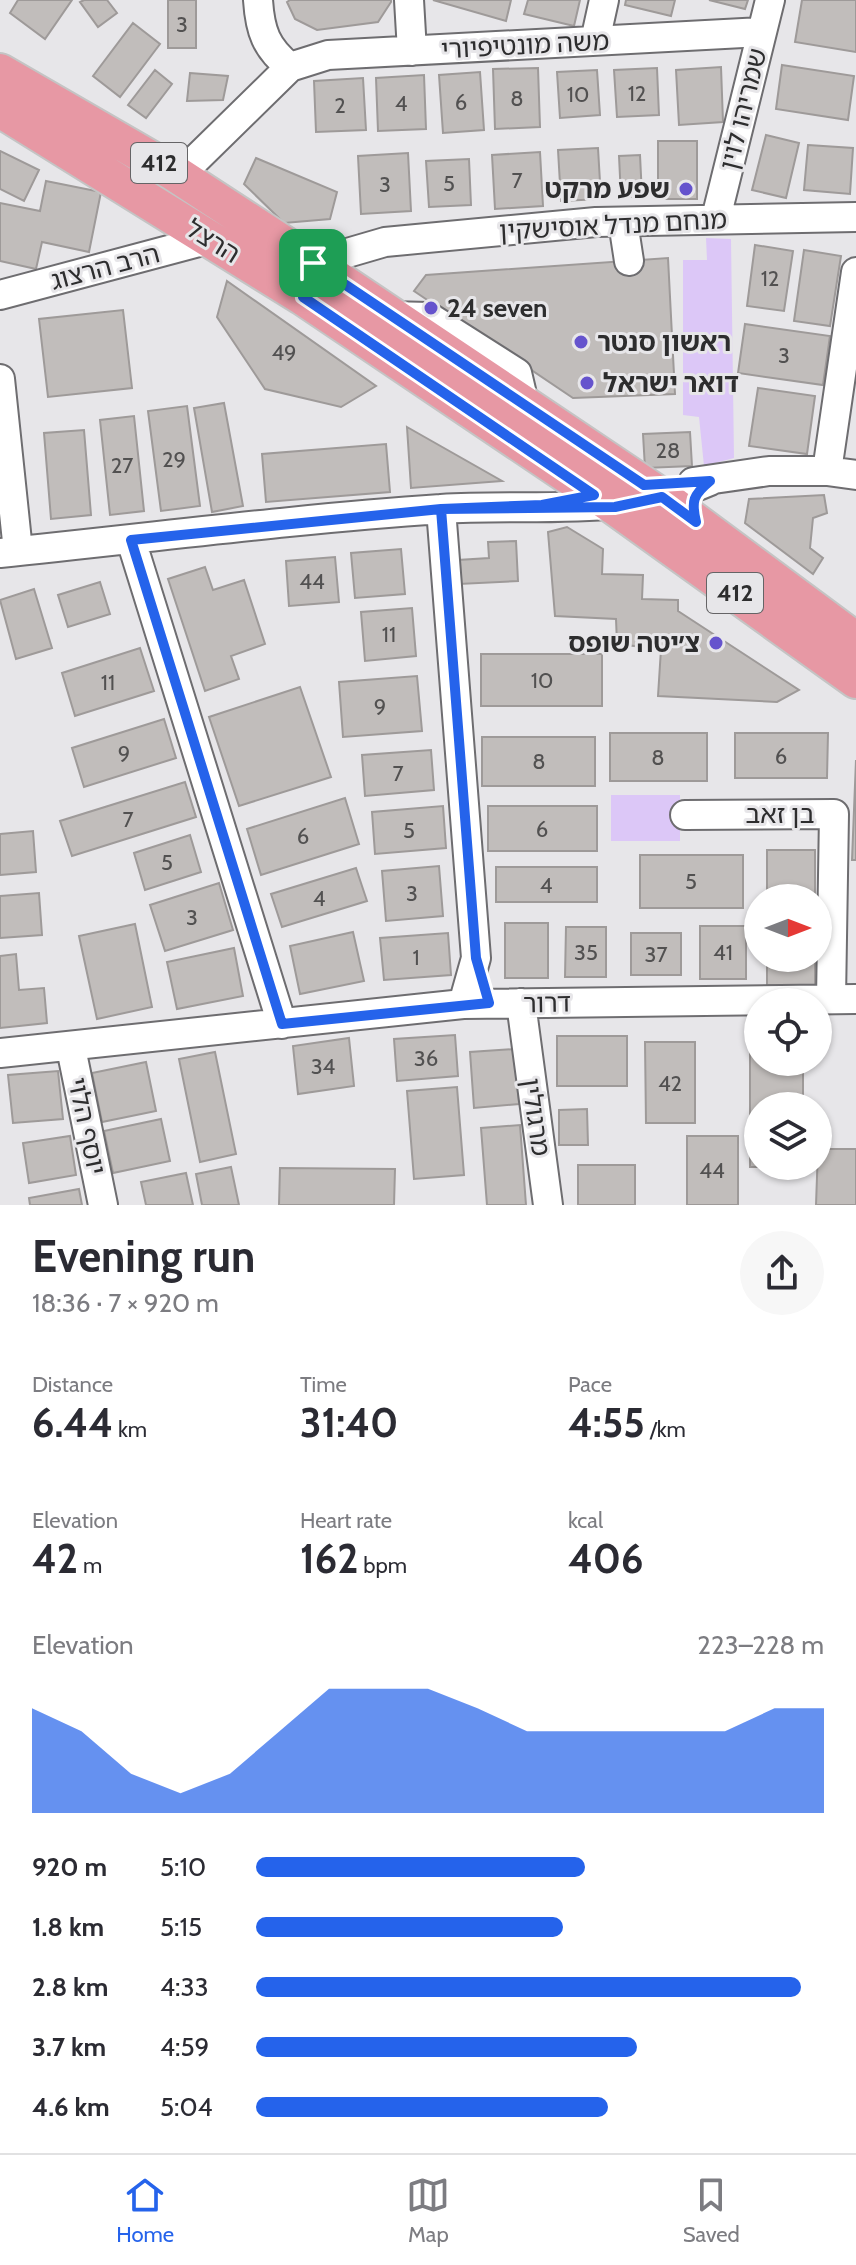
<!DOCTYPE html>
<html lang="en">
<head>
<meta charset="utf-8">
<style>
  body { margin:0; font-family:Cabin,"Noto Sans Hebrew",sans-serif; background:#f7f7f7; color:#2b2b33; height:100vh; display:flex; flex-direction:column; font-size:30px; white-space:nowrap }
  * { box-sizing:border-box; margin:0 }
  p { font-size:26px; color:#7c7c81 }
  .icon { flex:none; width:44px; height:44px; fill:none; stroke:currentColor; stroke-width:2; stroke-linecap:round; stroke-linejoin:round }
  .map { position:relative; height:1205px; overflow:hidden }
  .panel { display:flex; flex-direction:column; background:#fff; flex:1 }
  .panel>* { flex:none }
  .needle { width:52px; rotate:90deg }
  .fabs { position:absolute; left:744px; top:884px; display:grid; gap:16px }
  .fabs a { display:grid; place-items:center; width:88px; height:88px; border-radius:50%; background:#fff; box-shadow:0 2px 6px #0004; font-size:40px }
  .pin { position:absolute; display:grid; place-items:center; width:68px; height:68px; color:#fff; margin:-34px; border-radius:16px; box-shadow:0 4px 12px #0006 }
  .round { display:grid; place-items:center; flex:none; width:84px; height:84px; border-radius:42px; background:#f7f7f7 }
  .head { display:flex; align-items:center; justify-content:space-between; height:136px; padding:0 32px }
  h1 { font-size:44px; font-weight:700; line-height:60px }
  .metrics { display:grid; grid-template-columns:repeat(3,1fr); gap:12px; height:136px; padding:8px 32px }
  .metrics div { display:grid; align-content:center }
  .metrics b { font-size:40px; font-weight:700 }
  .metrics small { font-size:22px; font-weight:400 }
  .metrics p { font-size:22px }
  .chart { height:224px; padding:16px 32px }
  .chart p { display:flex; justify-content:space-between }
  .chart svg { width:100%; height:144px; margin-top:8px; fill:#2563eb; opacity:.7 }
  ul { padding:0 32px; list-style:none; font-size:26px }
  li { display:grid; grid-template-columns:128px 96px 1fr; align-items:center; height:60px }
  li i { height:20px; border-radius:10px; background:#2563eb }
  .tab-bar { display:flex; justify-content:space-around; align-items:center; height:112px; border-top:2px solid #e1e1e2; background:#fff; font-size:22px; color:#7c7c81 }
  .tab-bar a { display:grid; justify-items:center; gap:4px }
  .tab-bar .current { color:#2563eb }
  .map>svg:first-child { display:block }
  .green { fill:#dcc7f7 }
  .building { fill:#c1bdbb; stroke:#9e9a99; stroke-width:2 }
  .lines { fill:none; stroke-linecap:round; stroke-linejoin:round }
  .minor-casing { stroke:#6e6d70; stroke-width:32 }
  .major-casing { stroke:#c4c4c4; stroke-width:40 }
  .minor { stroke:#fff; stroke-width:28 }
  .major { stroke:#e798a4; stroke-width:36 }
  .route-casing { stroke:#fff; stroke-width:16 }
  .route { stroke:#2563eb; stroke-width:10 }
  .poi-dot { fill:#6553cd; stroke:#e7e6e9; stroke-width:3 }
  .labels { text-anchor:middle; stroke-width:6; stroke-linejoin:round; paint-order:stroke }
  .number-label { font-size:22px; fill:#525151 }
  .shield { fill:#e7e6e9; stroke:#656466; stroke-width:2 }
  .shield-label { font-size:24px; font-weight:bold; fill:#2d2d2e }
  .street-label { font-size:26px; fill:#2d2d2e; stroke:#e7e6e9 }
  .poi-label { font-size:26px; font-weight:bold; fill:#2d2d2e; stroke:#e7e6e9; text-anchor:start }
</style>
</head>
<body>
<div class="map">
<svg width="856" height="1205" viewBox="0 0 856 1205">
  <rect width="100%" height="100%" fill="#e7e6e9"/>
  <path class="green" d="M 706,238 L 731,239 L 734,458 L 704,466 L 699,417 L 683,415 L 683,260 L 707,260 Z
    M 611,795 L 680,795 L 680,841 L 611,841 Z"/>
  <path class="building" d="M 18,0 L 72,0 L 45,39 L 10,13 Z
    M 84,0 L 107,0 L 117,13 L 98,27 L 80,2 Z
    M 168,0 L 196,0 L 196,48 L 168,48 Z
    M 290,0 L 391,0 L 391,2 L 378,22 L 317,30 L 295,19 L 287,2 Z
    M 433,0 L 511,0 L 506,21 Z
    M 528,0 L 580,0 L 574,26 L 524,14 Z
    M 626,0 L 675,0 L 671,16 L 625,5 Z
    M 709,0 L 748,0 L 745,9 Z
    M 802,0 L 856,0 L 856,52 L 795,42 Z
    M 133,23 L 160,44 L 120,97 L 93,76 Z
    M 782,65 L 854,76 L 848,120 L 776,109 Z
    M 721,67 L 723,122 L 679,125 L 676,70 Z
    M 538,68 L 540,127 L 495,129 L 493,69 Z
    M 657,68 L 659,115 L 617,117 L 614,70 Z
    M 155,70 L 172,84 L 146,118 L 128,105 Z
    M 597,70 L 600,115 L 560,118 L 557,72 Z
    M 480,72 L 484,130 L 443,133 L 439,75 Z
    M 190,73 L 228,76 L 223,100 L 187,101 Z
    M 424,75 L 426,129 L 378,131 L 376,78 Z
    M 363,78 L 366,130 L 316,132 L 314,81 Z
    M 766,135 L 799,143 L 786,198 L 752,190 Z
    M 658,141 L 697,141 L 697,199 L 658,199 Z
    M 808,145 L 853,148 L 850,194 L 804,190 Z
    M 598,148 L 601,199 L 561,201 L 558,150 Z
    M 0,151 L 39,170 L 24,201 L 0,189 Z
    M 540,152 L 543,206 L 495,209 L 492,155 Z
    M 408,153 L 411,211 L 361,214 L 358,156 Z
    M 640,155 L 642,196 L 621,197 L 619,156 Z
    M 256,158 L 337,192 L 330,219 L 284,223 L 244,184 Z
    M 469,159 L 471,205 L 429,207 L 426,161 Z
    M 46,181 L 101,192 L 89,252 L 42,242 L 36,269 L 0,261 L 0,203 L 40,211 Z
    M 755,245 L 793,251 L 784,311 L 747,306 Z
    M 804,250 L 841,256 L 830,326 L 794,321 Z
    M 668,258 L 675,394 L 573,398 L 414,291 L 426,275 Z
    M 227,281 L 376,386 L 341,407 L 265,389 L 217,317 Z
    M 123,310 L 132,388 L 48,397 L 39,319 Z
    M 745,324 L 830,336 L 823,385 L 738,373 Z
    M 758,388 L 815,396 L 807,454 L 749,446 Z
    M 224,403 L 243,506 L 212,512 L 194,408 Z
    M 187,406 L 200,506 L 161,511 L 148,411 Z
    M 134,416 L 144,511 L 110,515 L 100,420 Z
    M 407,427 L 502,481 L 411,488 Z
    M 84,430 L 91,515 L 51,519 L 44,433 Z
    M 690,432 L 692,466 L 645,468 L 643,434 Z
    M 386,444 L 390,492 L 266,502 L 262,454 Z
    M 824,495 L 827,513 L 813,518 L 810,548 L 823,558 L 813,574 L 745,523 L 749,499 Z
    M 567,527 L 603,549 L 602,574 L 643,575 L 642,599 L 678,600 L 678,611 L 799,690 L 777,702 L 658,696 L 661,649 L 617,644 L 616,619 L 555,616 L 548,532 Z
    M 516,541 L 518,581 L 459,584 L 458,560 L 489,558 L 488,542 Z
    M 401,549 L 405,594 L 355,598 L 351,553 Z
    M 335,557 L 339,602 L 289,606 L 286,561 Z
    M 205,567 L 213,590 L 244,580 L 265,644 L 231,656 L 239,679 L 205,691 L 168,579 Z
    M 100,582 L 110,614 L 68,627 L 58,595 Z
    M 34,589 L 52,648 L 16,659 L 0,600 Z
    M 412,608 L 416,656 L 365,661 L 361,612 Z
    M 140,648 L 154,691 L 75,716 L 62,673 Z
    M 481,654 L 602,654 L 602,706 L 481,706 Z
    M 417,676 L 422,731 L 343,737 L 339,682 Z
    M 300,687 L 331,777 L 239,806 L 209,717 Z
    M 164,719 L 176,758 L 84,787 L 72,748 Z
    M 610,733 L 707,733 L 707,781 L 610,781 Z
    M 735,733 L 828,733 L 827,778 L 735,778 Z
    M 482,737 L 595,737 L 595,786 L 482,786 Z
    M 431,750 L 434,790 L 365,796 L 362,755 Z
    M 856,760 L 856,860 L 852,860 Z
    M 185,782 L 196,817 L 72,856 L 60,821 Z
    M 345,798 L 359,844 L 261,875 L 247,829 Z
    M 443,806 L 446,848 L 375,854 L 372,812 Z
    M 488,806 L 597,806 L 597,851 L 488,851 Z
    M 33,831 L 36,872 L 0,875 L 0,834 Z
    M 190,835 L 201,872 L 145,890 L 134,853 Z
    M 767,850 L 815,850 L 815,898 L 767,898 Z
    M 640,855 L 743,855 L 743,908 L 640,908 Z
    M 439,866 L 443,916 L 386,921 L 382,871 Z
    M 496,867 L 597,867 L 597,902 L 496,902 Z
    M 356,868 L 367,901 L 282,927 L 271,894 Z
    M 219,883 L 233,930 L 165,951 L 150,905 Z
    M 39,893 L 42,935 L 0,938 L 0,896 Z
    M 505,923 L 548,923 L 548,978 L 505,978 Z
    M 135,924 L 152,1007 L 97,1019 L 79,936 Z
    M 700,926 L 746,926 L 746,979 L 700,979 Z
    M 566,927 L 606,927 L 606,977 L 565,977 Z
    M 353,932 L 364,981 L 300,994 L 290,946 Z
    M 448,933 L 451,975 L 384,980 L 380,938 Z
    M 631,933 L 681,933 L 681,975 L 631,975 Z
    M 234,948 L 243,996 L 177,1009 L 167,962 Z
    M 16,954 L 19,990 L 44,988 L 47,1023 L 0,1028 L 0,956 Z
    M 767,958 L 815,958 L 815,986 L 767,985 Z
    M 455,1035 L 458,1076 L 397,1081 L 394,1039 Z
    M 557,1036 L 627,1036 L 627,1086 L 557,1086 Z
    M 349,1038 L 354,1086 L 298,1094 L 293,1046 Z
    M 645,1042 L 695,1042 L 695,1123 L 646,1123 Z
    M 750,1042 L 758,1042 L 758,1062 L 803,1062 L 803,1106 L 758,1106 L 758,1166 L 803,1167 L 750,1167 Z
    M 515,1049 L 519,1104 L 474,1108 L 470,1052 Z
    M 215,1052 L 236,1154 L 200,1162 L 179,1059 Z
    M 146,1062 L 156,1111 L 102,1122 L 92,1073 Z
    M 58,1071 L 63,1119 L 13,1123 L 8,1075 Z
    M 457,1087 L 464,1175 L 414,1179 L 407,1091 Z
    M 587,1109 L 588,1145 L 559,1145 L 559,1110 Z
    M 161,1119 L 170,1161 L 113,1173 L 104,1131 Z
    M 520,1125 L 526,1205 L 487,1205 L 481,1128 Z
    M 70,1136 L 76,1175 L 29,1183 L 23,1143 Z
    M 687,1136 L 738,1136 L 738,1205 L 687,1205 Z
    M 818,1149 L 856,1149 L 856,1205 L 816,1205 Z
    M 578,1165 L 635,1165 L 635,1205 L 578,1205 Z
    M 231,1167 L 239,1205 L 202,1205 L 196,1174 Z
    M 280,1168 L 395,1169 L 394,1205 L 279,1205 Z
    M 186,1173 L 193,1205 L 146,1205 L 141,1182 Z
    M 79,1189 L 82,1205 L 30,1205 L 29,1198 Z"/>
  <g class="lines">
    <defs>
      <path id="minor" d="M 258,0 C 260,31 266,48 290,67
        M 409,0 L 412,51
        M 595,41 L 604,0
        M 173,172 L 188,167 L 290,67 L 328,55 L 762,32
        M 716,218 L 770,0
        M 623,222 L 629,261
        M 308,277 L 313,263 L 385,242 L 596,222 L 856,217
        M 0,295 L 210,239
        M 389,316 L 429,317 L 517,373 L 524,403
        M 0,379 L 18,551
        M 827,471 L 856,272
        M 693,482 L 769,471 L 827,471 L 856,475
        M 441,509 L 476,958 L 463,1004
        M 131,540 L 282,1024
        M 0,553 C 147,538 294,519 441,509 C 532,503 625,518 710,481
        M 685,815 L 834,814 L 831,999
        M 521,1003 L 548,1205
        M 71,1048 L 103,1205
        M 0,1053 L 463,1004 L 856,999"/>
      <path id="major" d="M 0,72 L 173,172 L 337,279 L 662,497 L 856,641
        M 0,109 L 303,297 L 615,507 L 856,680"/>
    </defs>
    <use href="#minor" class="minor-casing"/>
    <use href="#major" class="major-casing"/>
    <use href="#minor" class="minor"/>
    <use href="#major" class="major"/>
  </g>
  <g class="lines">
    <defs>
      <path id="route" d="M 313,263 L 303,297 L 594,495 L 542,505 L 441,509 L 476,958 L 489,1003 L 282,1024 L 131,540 L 441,509 L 615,507 L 662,497 L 696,522 C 691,501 693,495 710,481 L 644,485 L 313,263"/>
    </defs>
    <use href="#route" class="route-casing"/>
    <use href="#route" class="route"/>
  </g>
  <g class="poi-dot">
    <circle cx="686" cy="189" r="8"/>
    <circle cx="431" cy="308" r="8"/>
    <circle cx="581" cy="342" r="8"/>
    <circle cx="587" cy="383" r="8"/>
    <circle cx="716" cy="643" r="8"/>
  </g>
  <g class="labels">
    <g class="number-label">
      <text x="182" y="32">3</text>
      <text x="637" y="101">12</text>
      <text x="578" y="102">10</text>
      <text x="517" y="106">8</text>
      <text x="461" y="110">6</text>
      <text x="401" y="111">4</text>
      <text x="340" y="113">2</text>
      <text x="517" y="188">7</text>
      <text x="449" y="191">5</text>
      <text x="385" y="192">3</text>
      <text x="770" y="286">12</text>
      <text x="284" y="360">49</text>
      <text x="784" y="363">3</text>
      <text x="668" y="458">28</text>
      <text x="174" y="467">29</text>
      <text x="122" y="473">27</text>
      <text x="312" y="589">44</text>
      <text x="389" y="642">11</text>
      <text x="542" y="688">10</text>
      <text x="108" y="690">11</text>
      <text x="380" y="714">9</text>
      <text x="124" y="761">9</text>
      <text x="781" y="764">6</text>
      <text x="658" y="765">8</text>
      <text x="539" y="769">8</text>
      <text x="398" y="781">7</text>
      <text x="128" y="827">7</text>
      <text x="542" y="837">6</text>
      <text x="409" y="838">5</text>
      <text x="303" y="844">6</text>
      <text x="167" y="870">5</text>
      <text x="691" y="889">5</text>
      <text x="546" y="893">4</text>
      <text x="412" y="901">3</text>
      <text x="319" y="906">4</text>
      <text x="192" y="925">3</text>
      <text x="586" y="960">35</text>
      <text x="723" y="960">41</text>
      <text x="656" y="962">37</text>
      <text x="416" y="965">1</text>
      <text x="426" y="1066">36</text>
      <text x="323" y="1074">34</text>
      <text x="670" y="1091">42</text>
      <text x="712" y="1178">44</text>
    </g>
    <g class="shield">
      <rect x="131" y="143" width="56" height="40" rx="6"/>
      <rect x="707" y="573" width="56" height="40" rx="6"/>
    </g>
    <g class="shield-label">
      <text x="159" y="171">412</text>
      <text x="735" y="601">412</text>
    </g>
    <g class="street-label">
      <text transform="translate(525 45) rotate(-3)" y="9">משה מונטיפיורי</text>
      <text transform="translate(743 109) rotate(-76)" y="9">שמריהו לוין</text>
      <text transform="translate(613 225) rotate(-3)" y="9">מנחם מנדל אוסישקין</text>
      <text transform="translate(213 241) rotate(32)" y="9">הרצל</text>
      <text transform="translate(105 267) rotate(-15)" y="9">הרב הרצוג</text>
      <text x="780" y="823">בן זאב</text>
      <text transform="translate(547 1003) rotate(-1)" y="9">דרור</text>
      <text transform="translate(536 1117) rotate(82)" y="9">מרגולין</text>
      <text transform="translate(87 1126) rotate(78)" y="9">יוסף הלוי</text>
    </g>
    <g class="poi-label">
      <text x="670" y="198" text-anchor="end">שפע מרקט</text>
      <text x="447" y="317">24 seven</text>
      <text x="597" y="351">ראשון סנטר</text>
      <text x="603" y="392">דואר ישראל</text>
      <text x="700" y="652" text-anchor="end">צ׳יטה שופס</text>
    </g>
  </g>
</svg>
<div class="fabs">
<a><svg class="needle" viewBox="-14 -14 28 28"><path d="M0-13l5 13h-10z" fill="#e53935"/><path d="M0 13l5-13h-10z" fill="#7c7c81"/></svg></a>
<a><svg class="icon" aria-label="locate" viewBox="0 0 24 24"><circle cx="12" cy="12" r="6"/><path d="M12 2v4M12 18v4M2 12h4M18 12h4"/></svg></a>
<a><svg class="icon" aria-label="layers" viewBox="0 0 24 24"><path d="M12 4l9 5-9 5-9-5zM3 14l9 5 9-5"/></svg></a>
</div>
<div class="pin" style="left:313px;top:263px;background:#1e9e55"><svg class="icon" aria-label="arrive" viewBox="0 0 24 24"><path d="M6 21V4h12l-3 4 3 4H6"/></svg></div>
</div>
<section class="panel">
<div class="head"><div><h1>Evening run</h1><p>18:36 · 7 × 920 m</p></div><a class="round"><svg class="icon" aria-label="share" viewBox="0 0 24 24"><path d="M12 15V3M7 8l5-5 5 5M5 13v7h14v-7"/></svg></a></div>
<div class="metrics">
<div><p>Distance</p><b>6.44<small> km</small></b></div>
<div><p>Time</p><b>31:40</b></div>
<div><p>Pace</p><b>4:55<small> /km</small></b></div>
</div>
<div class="metrics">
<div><p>Elevation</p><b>42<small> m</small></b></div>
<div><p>Heart rate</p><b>162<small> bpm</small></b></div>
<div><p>kcal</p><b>406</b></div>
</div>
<div class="chart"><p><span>Elevation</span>223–228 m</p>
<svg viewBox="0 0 160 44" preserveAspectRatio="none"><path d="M0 44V12L10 19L20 32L30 38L40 32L50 19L60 6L70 6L80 6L90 12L100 19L110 19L120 19L130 19L140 19L150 12L160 12V44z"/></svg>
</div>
<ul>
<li><b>920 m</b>5:10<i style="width:58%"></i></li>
<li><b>1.8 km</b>5:15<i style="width:54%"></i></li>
<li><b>2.8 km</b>4:33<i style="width:96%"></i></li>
<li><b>3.7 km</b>4:59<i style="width:67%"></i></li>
<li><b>4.6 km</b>5:04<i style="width:62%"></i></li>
</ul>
</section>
<nav class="tab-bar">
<a class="current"><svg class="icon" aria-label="home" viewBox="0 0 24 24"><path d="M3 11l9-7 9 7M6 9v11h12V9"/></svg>Home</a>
<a><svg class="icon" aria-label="map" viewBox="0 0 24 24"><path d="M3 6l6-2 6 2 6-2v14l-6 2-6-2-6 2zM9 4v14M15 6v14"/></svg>Map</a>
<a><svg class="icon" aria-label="saved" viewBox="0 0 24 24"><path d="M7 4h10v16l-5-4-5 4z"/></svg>Saved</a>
</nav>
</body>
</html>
